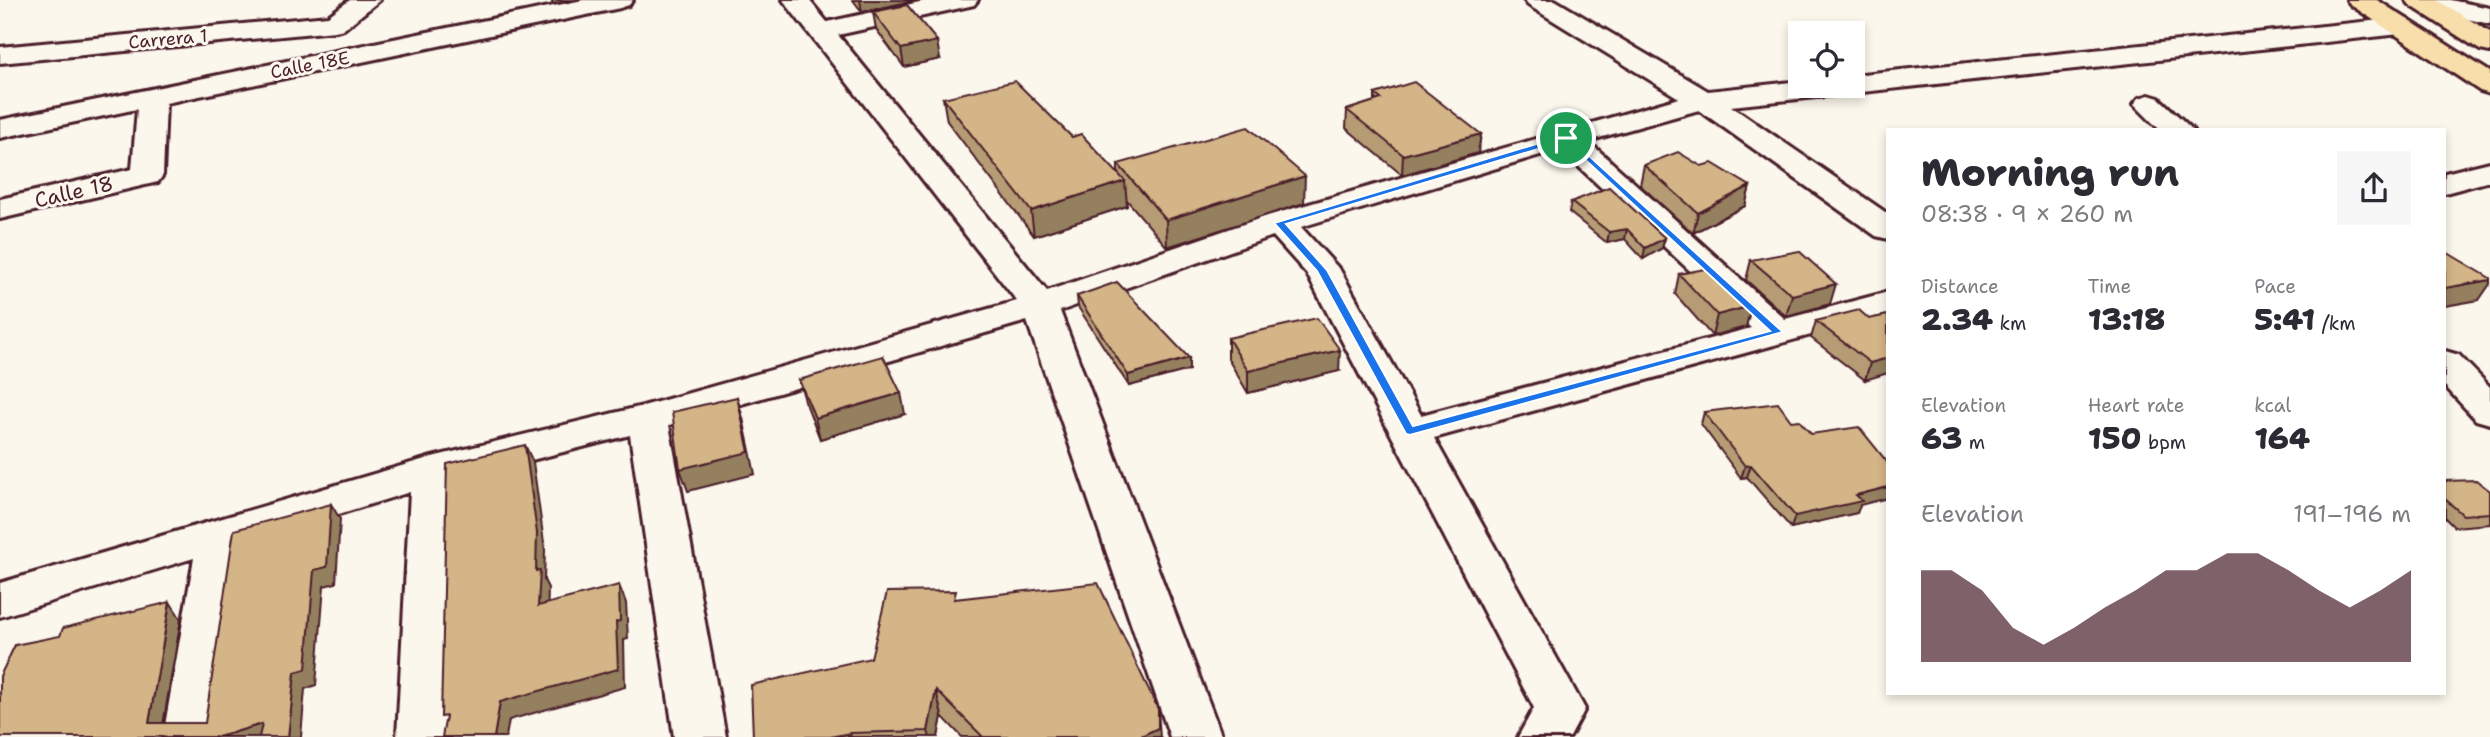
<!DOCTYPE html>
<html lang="en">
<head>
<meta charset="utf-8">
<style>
  body { margin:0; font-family:"Shantell Sans",sans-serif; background:#f7f7f7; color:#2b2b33; height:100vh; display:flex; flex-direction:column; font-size:26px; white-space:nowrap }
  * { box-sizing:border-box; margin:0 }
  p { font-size:23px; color:#7c7c81 }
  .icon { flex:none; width:38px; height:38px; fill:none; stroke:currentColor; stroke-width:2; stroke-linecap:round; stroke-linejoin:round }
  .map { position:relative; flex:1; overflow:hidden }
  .panel { position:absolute; left:1886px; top:128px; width:560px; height:567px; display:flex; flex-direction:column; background:#fff; border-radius:0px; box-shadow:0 4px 10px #0003 }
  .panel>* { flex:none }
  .fabs { position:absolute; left:1788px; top:21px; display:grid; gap:14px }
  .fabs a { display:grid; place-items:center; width:77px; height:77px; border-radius:0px; background:#fff; box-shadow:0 4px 10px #0003; font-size:35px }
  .pin { position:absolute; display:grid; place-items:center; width:60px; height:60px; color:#fff; margin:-30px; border:4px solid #fff; border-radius:50%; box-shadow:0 2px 7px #0007 }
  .round { display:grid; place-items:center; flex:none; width:74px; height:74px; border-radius:0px; background:#f7f7f7 }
  .summary { display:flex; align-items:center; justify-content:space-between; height:119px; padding:0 35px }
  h1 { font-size:38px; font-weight:800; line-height:52px }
  .stats { display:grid; grid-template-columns:repeat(3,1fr); gap:10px; height:119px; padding:7px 35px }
  .stats div { display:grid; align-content:center }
  .stats b { font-size:30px; font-weight:800 }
  .stats small { font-size:19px; font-weight:400 }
  .stats p { font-size:19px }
  .chart { height:196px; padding:14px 35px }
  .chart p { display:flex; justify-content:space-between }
  .chart svg { width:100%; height:126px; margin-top:7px; fill:#4a1f2b; opacity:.7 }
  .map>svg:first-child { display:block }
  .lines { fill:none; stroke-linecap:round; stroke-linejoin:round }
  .minor-casing { stroke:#4a1f2b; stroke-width:6 }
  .highway-casing { stroke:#4a1f2b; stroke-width:6 }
  .minor { fill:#fbf7ec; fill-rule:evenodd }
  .highway { fill:#f8deab; fill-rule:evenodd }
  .wall { fill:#b59c74; stroke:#4a1f2b; stroke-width:2 }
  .shaded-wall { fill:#947f5e; stroke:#4a1f2b; stroke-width:2 }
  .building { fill:#d3b587; stroke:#4a1f2b; stroke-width:2 }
  .route { fill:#1a73e8; stroke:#fff; stroke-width:2; fill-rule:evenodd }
  .labels { text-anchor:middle; stroke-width:6; stroke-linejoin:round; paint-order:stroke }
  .far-street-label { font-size:18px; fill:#4a1f2b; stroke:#fbf7ec }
  .street-label { font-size:21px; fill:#4a1f2b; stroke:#fbf7ec }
</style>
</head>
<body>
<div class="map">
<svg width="2490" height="737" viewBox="0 0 2490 737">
  <rect width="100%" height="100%" fill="#fbf7ec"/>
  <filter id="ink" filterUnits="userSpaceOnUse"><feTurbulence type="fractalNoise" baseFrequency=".0143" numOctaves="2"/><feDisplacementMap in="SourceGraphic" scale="14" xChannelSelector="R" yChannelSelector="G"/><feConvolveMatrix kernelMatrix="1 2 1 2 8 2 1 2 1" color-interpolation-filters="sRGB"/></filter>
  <g filter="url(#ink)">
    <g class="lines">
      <defs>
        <path id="minor" d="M 350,0 L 380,0 L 344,29 L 335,31 L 0,63 L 0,47 L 328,16 Z
          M 583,0 L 633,0 L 629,5 L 620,8 L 166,103 L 163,175 L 158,182 L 0,219 L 0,199 L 132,169 L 137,109 L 0,138 L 0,120 Z
          M 783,0 L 809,0 L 827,22 L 929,0 L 978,0 L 974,5 L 838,35 L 1047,291 L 1267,216 L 1679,98 L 1528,5 L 1524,0 L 1555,0 L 1708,91 L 1801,81 L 1801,86 L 1853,86 L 1853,75 L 2400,18 L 2409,20 L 2413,26 L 2409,32 L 2400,34 L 1853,93 L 1846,91 L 1835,95 L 1731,106 L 1888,214 L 1888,239 L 1876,236 L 1699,110 L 1588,141 L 1785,319 L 1888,292 L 1888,314 L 1434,438 L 1585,709 L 1570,737 L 1518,737 L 1534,708 L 1307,274 L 1273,236 L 1060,311 L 1222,737 L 1170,737 L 1027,321 L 669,425 L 726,737 L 674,737 L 630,435 L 453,480 L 449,737 L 397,737 L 410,492 L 242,544 L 215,737 L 163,737 L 194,558 L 0,617 L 0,583 L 432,457 L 643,406 L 1017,301 ZM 1560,149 L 1751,328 L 1421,415 L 1340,270 L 1301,227 Z
          M 2411,0 L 2450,0 L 2490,8 L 2490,24 L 2413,7 Z
          M 2149,95 L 2159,98 L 2193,130 L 2160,130 L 2134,104 L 2139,98 Z
          M 2490,162 L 2490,181 L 2445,193 L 2445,173 Z
          M 2445,351 L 2459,355 L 2490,387 L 2490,424 L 2476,420 L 2445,386 Z"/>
        <path id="highway" d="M 2347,0 L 2377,0 L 2490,72 L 2490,94 L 2480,91 L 2351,5 Z
          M 2406,0 L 2437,0 L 2490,32 L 2490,52 L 2480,50 L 2410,5 Z"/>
      </defs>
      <use href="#minor" class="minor-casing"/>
      <use href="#highway" class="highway-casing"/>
      <use href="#minor" class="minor"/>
      <use href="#highway" class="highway"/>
    </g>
    <path class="wall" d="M 853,0 L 917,0 L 862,12 Z
      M 873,12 L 940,59 L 904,67 L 876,29 Z
      M 1375,94 L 1481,134 L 1478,153 L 1402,175 L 1346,128 L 1347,110 L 1375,101 Z
      M 943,98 L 1072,137 L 1118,174 L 1118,164 L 1304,203 L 1167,247 L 1126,199 L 1127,206 L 1034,236 L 947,121 Z
      M 1644,165 L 1701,166 L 1750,186 L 1745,206 L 1693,233 L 1640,185 Z
      M 1571,202 L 1665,238 L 1662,248 L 1643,259 L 1625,239 L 1607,243 L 1569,212 Z
      M 1751,260 L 1830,304 L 1786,316 L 1746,280 Z
      M 1679,274 L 1751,306 L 1746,327 L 1712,336 L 1675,294 Z
      M 1077,296 L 1189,358 L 1189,370 L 1129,386 L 1078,307 Z
      M 1888,315 L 1865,380 L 1811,338 L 1816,321 L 1869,319 Z
      M 1228,338 L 1339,371 L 1248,393 L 1228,359 Z
      M 799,380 L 905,414 L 820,439 L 805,401 Z
      M 1704,412 L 1791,421 L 1860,505 L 1857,513 L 1791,528 L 1747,477 L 1741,478 L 1701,424 Z
      M 2445,481 L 2490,491 L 2490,524 L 2454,527 L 2445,518 Z
      M 957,599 L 1160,737 L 962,737 L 942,716 L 938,737 L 753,737 Z"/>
    <path class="shaded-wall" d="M 551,0 L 572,0 L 553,4 Z
      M 860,0 L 917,0 L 862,12 Z
      M 937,41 L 940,59 L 904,67 L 901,49 Z
      M 1481,134 L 1478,153 L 1402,175 L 1403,155 Z
      M 1305,176 L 1304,203 L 1167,247 L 1166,220 Z
      M 1125,181 L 1127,206 L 1034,236 L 1031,211 Z
      M 1750,186 L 1745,206 L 1693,233 L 1698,213 Z
      M 1627,229 L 1625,239 L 1607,243 L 1609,232 Z
      M 1665,238 L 1662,248 L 1643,259 L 1645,248 Z
      M 2490,280 L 2490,284 L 2479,300 L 2445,306 L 2445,288 Z
      M 1836,284 L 1830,304 L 1786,316 L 1792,295 Z
      M 1751,306 L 1746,327 L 1712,336 L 1717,315 Z
      M 1340,350 L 1339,371 L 1248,393 L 1248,371 Z
      M 1189,358 L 1189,370 L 1129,386 L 1128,375 Z
      M 1888,358 L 1888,373 L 1865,380 L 1870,363 Z
      M 901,393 L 905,414 L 820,439 L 815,418 Z
      M 737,397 L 743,418 L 755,474 L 688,491 L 680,469 Z
      M 525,445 L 533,462 L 545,550 L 544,580 L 548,588 L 547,624 L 538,606 Z
      M 1751,465 L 1747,477 L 1741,478 L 1745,466 Z
      M 1888,487 L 1888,498 L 1860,505 L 1857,513 L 1791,528 L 1795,516 L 1856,495 Z
      M 331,504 L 340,519 L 336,583 L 324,586 L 316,685 L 305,689 L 301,737 L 288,737 L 295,672 L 314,570 Z
      M 619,585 L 626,603 L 628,639 L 624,640 L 625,687 L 509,720 L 506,737 L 494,737 L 500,702 L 616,622 Z
      M 170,602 L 181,619 L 161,737 L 149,723 Z
      M 936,690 L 942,716 L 938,737 L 930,737 L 928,731 Z
      M 1158,709 L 1160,737 L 1139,737 Z
      M 262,724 L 271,737 L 218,737 Z
      M 850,733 L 851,737 L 830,737 Z"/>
    <path class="building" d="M 907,5 L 937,41 L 901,49 L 873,12 Z
      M 1015,81 L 1072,137 L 1081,134 L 1125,181 L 1031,211 L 943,98 Z
      M 1414,82 L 1481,134 L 1403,155 L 1347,110 L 1381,99 L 1375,94 Z
      M 1248,127 L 1305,176 L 1166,220 L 1118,164 Z
      M 1678,152 L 1701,166 L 1712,163 L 1750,186 L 1698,213 L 1644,165 Z
      M 1609,187 L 1665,238 L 1645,248 L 1627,229 L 1609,232 L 1571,202 Z
      M 1799,251 L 1836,284 L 1792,295 L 1751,260 Z
      M 2448,253 L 2490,278 L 2490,280 L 2445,288 L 2445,254 Z
      M 1710,268 L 1751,306 L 1717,315 L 1679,274 Z
      M 1117,282 L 1189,358 L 1128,375 L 1077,296 Z
      M 1859,310 L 1869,319 L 1888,315 L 1888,358 L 1870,363 L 1816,321 Z
      M 1317,318 L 1340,350 L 1248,371 L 1228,338 Z
      M 883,356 L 901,393 L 815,418 L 799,380 Z
      M 737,397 L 749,452 L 680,469 L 672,412 Z
      M 1778,403 L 1791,421 L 1799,420 L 1811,434 L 1859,427 L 1888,463 L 1888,487 L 1856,495 L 1862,501 L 1795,516 L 1751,465 L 1745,466 L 1704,412 Z
      M 525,445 L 537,533 L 536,571 L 540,570 L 538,606 L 619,585 L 620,621 L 616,622 L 618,669 L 500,702 L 494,737 L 442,737 L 446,716 L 441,717 L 447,464 Z
      M 2476,480 L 2490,491 L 2490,513 L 2463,515 L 2445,499 L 2445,481 Z
      M 331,504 L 327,567 L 314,570 L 306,669 L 295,672 L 288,737 L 259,737 L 262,724 L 218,737 L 0,737 L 0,676 L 15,645 L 60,636 L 63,628 L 170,602 L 149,723 L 205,723 L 234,530 Z
      M 1098,583 L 1158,709 L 1158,728 L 1139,737 L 983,737 L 936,690 L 928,731 L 850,733 L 830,737 L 753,737 L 751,685 L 871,658 L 887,592 L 956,591 L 954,599 Z"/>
  </g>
  <path class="route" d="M 1566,135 L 1783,332 L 1410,435 L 1406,434 L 1317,271 L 1274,223 ZM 1565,141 L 1770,331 L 1413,426 L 1327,270 L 1286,224 Z"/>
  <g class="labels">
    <g class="far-street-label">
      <text transform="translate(168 39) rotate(-5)" y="6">Carrera 1</text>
      <text transform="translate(310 65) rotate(-11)" y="6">Calle 18E</text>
    </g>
    <g class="street-label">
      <text transform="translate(74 192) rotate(-13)" y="7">Calle 18</text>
    </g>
  </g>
</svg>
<div class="fabs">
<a><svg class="icon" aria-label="locate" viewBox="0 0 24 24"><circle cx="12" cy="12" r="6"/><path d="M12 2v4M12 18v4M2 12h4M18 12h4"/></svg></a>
</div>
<div class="pin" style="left:1566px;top:138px;background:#1e9e55"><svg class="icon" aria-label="arrive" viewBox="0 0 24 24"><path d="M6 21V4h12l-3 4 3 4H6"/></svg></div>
<section class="panel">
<div class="summary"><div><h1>Morning run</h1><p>08:38 · 9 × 260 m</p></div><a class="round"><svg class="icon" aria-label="share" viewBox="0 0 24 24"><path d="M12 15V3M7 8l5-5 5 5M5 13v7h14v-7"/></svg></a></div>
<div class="stats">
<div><p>Distance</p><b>2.34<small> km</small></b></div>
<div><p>Time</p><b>13:18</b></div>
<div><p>Pace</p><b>5:41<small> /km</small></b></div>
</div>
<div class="stats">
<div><p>Elevation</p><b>63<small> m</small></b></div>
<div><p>Heart rate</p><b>150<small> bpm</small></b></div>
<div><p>kcal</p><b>164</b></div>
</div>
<div class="chart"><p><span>Elevation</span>191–196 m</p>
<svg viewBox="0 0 160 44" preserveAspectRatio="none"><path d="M0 44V12L10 12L20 19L30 32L40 38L50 32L60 25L70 19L80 12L90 12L100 6L110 6L120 12L130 19L140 25L150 19L160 12V44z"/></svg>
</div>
</section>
</div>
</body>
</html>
